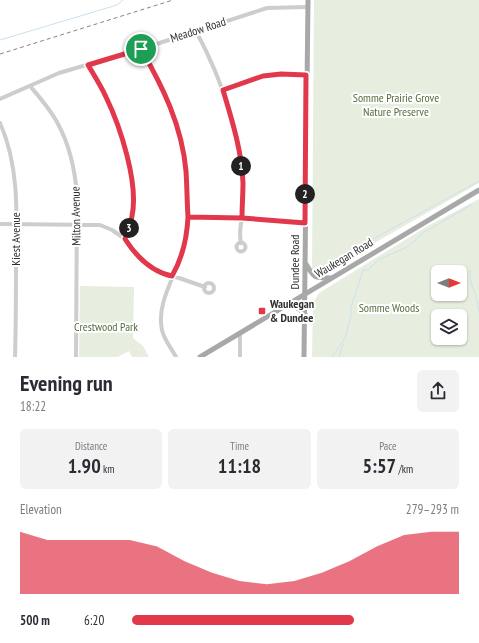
<!DOCTYPE html>
<html lang="en">
<head>
<meta charset="utf-8">
<style>
  body { margin:0; font-family:"PT Sans Narrow",sans-serif; background:#f2f2f3; color:#2b2b33; height:100vh; display:flex; flex-direction:column; font-size:15px; white-space:nowrap }
  * { box-sizing:border-box; margin:0 }
  p { font-size:13px; color:#7c7c81 }
  .icon { flex:none; width:22px; height:22px; fill:none; stroke:currentColor; stroke-width:2; stroke-linecap:round; stroke-linejoin:round }
  .map { position:relative; height:357px; overflow:hidden }
  .sheet { display:flex; flex-direction:column; background:#fff; flex:1 }
  .sheet>* { flex:none }
  .needle { width:26px; rotate:90deg }
  .fabs { position:absolute; left:431px; top:265px; display:grid; gap:8px }
  .fabs a { display:grid; place-items:center; width:36px; height:36px; border-radius:6px; background:#fff; box-shadow:0 1px 3px #0004; font-size:20px }
  .pin { position:absolute; display:grid; place-items:center; width:34px; height:34px; color:#fff; margin:-17px; border:2px solid #fff; border-radius:50%; box-shadow:0 1px 4px #0007 }
  .km { position:absolute; width:20px; height:20px; margin:-10px; border-radius:50%; background:#222; color:#fff; font-size:11px; line-height:20px; text-align:center }
  .round { display:grid; place-items:center; flex:none; width:42px; height:42px; border-radius:6px; background:#f2f2f3 }
  .headline { display:flex; align-items:center; justify-content:space-between; height:68px; padding:0 20px }
  h1 { font-size:22px; font-weight:700; line-height:30px }
  .metrics { display:grid; grid-template-columns:repeat(3,1fr); gap:6px; height:68px; padding:4px 20px }
  .metrics div { display:grid; align-content:center; border-radius:6px; background:#f2f2f3; text-align:center }
  .metrics b { font-size:20px; font-weight:700 }
  .metrics small { font-size:11px; font-weight:400 }
  .metrics p { font-size:11px }
  .chart { height:112px; padding:8px 20px }
  .chart p { display:flex; justify-content:space-between }
  .chart svg { width:100%; height:72px; margin-top:4px; fill:#e2384c; opacity:.7 }
  ul { padding:0 20px; list-style:none; font-size:13px }
  li { display:grid; grid-template-columns:64px 48px 1fr; align-items:center; height:30px }
  li i { height:10px; border-radius:5px; background:#e2384c }
  .map>svg:first-child { display:block }
  .green { fill:#e7eddf; fill-rule:evenodd }
  .lines { fill:none; stroke-linecap:round; stroke-linejoin:round }
  .stream { stroke:#cce1ec; stroke-width:1 }
  .minor { stroke:#cdcdcd; stroke-width:4 }
  .major { stroke:#a8a8a8; stroke-width:5 }
  .rail { stroke:#858585; stroke-width:1; stroke-dasharray:4 3; stroke-linecap:butt }
  .route-casing { stroke:#fff; stroke-width:8 }
  .route { stroke:#e2384c; stroke-width:5 }
  .poi-dot { fill:#e2384c; stroke:#fff; stroke-width:1.5 }
  .labels { text-anchor:middle; stroke-width:4; stroke-linejoin:round; paint-order:stroke }
  .street-label { font-size:12px; fill:#303030; stroke:#fff }
  .park-label { font-size:12px; fill:#556c3e; stroke:#fff }
  .poi-label { font-size:12px; font-weight:bold; fill:#303030; stroke:#fff; text-anchor:start }
</style>
</head>
<body>
<div class="map">
<svg width="479" height="357" viewBox="0 0 479 357">
  <rect width="100%" height="100%" fill="#fff"/>
  <path class="green" d="M 314,0 L 479,0 L 479,183 L 317,276 L 312,273 Z
    M 479,199 L 479,357 L 312,357 L 313,303 L 319,293 L 426,227 ZM 438,272 L 460,272 L 460,294 L 438,294 ZM 438,316 L 460,316 L 460,338 L 438,338 Z
    M 80,286 L 134,287 L 133,338 L 143,346 L 149,357 L 132,357 L 129,351 L 118,357 L 79,357 Z"/>
  <g class="lines">
    <path class="stream" d="M 0,40 L 117,5 L 123,0
      M 346,254 L 479,181
      M 470,270 L 471,283 L 476,296 L 479,312
      M 332,357 L 345,338 L 351,316 L 351,307 L 363,270 L 368,270 L 378,260 L 409,246 L 423,233 L 471,205
      M 339,357 L 343,344"/>
    <path class="minor" d="M 196,31 C 221,78 239,128 243,182 C 243,193 244,207 242,218 C 240,227 239,234 241,243
      M 141,49 C 148,60 155,71 161,83 C 177,119 185,156 187,195 C 188,208 189,221 187,234 C 183,267 155,298 162,330 C 164,340 172,349 176,357
      M 88,65 C 94,75 101,86 106,97 C 120,126 139,183 132,216 C 131,223 127,231 125,239
      M 30,86 C 40,98 51,110 58,124 C 70,146 75,170 77,195 L 76,357
      M 223,90 L 263,76 L 281,74 L 306,75
      M 0,99 L 59,73 L 141,49 L 267,8 L 307,7
      M 0,123 C 19,165 17,214 16,259 C 16,292 16,324 15,357
      M 188,217 L 242,217 L 305,223
      M 0,224 L 100,225 L 112,230 L 125,239 L 132,251 L 144,262 L 166,275 L 179,278 L 205,287
      M236.5 247a4.5 4.5 0 1 1 9 0a4.5 4.5 0 1 1-9 0Z
      M204 288a5 5 0 1 1 10 0a5 5 0 1 1-10 0Z
      M 240,333 L 240,357"/>
    <path class="major" d="M 306,264 C 314,278 314,278 331,278
      M 284,307 L 296,307 L 305,314
      M 200,357 L 479,190
      M 304,357 L 308,0"/>
    <path class="rail" d="M 0,54 L 173,0"/>
  </g>
  <g class="lines">
    <defs>
      <path id="route" d="M 141,49 C 163,87 182,126 186,171 C 187,186 187,201 188,217 L 242,218 C 242,206 243,195 243,183 C 242,152 232,120 223,90 L 263,76 L 281,74 L 306,75 L 305,223 L 242,218 L 188,217 C 187,238 183,257 172,276 C 152,272 136,256 125,239 C 127,231 131,223 132,216 C 139,183 120,126 106,97 C 101,86 94,75 88,65 L 141,49"/>
    </defs>
    <use href="#route" class="route-casing"/>
    <use href="#route" class="route"/>
  </g>
  <rect class="poi-dot" x="258" y="307" width="8" height="8" rx="2"/>
  <g class="labels">
    <g class="street-label">
      <text transform="translate(198 30) rotate(-18)" y="4">Meadow Road</text>
      <text transform="translate(76 216) rotate(-91)" y="4">Milton Avenue</text>
      <text transform="translate(16 239) rotate(-90)" y="4">Kiest Avenue</text>
      <text transform="translate(344 258) rotate(-31)" y="4">Waukegan Road</text>
      <text transform="translate(295 262) rotate(-90)" y="4">Dundee Road</text>
    </g>
    <g class="park-label">
      <text x="396" y="102">Somme Prairie Grove<tspan x="396" dy="14">Nature Preserve</tspan></text>
      <text x="389" y="312">Somme Woods</text>
      <text x="106" y="331">Crestwood Park</text>
    </g>
    <g class="poi-label">
      <text x="270" y="308">Waukegan<tspan x="270" dy="14">&amp; Dundee</tspan></text>
    </g>
  </g>
</svg>
<div class="fabs">
<a><svg class="needle" viewBox="-14 -14 28 28"><path d="M0-13l5 13h-10z" fill="#e53935"/><path d="M0 13l5-13h-10z" fill="#7c7c81"/></svg></a>
<a><svg class="icon" aria-label="layers" viewBox="0 0 24 24"><path d="M12 4l9 5-9 5-9-5zM3 14l9 5 9-5"/></svg></a>
</div>
<div class="pin" style="left:141px;top:49px;background:#1e9e55"><svg class="icon" aria-label="arrive" viewBox="0 0 24 24"><path d="M6 21V4h12l-3 4 3 4H6"/></svg></div>
<b class="km" style="left:241px;top:166px">1</b>
<b class="km" style="left:305px;top:194px">2</b>
<b class="km" style="left:129px;top:228px">3</b>
</div>
<section class="sheet">
<div class="headline"><div><h1>Evening run</h1><p>18:22</p></div><a class="round"><svg class="icon" aria-label="share" viewBox="0 0 24 24"><path d="M12 15V3M7 8l5-5 5 5M5 13v7h14v-7"/></svg></a></div>
<div class="metrics">
<div><p>Distance</p><b>1.90<small> km</small></b></div>
<div><p>Time</p><b>11:18</b></div>
<div><p>Pace</p><b>5:57<small> /km</small></b></div>
</div>
<div class="chart"><p><span>Elevation</span>279–293 m</p>
<svg viewBox="0 0 160 44" preserveAspectRatio="none"><path d="M0 44V6L10 11L20 11L30 11L40 11L50 15L60 24L70 31L80 36L90 38L100 36L110 31L120 24L130 15L140 8L150 6L160 6V44z"/></svg>
</div>
<ul>
<li><b>500 m</b>6:20<i style="width:68%"></i></li>
</ul>
</section>
</body>
</html>
